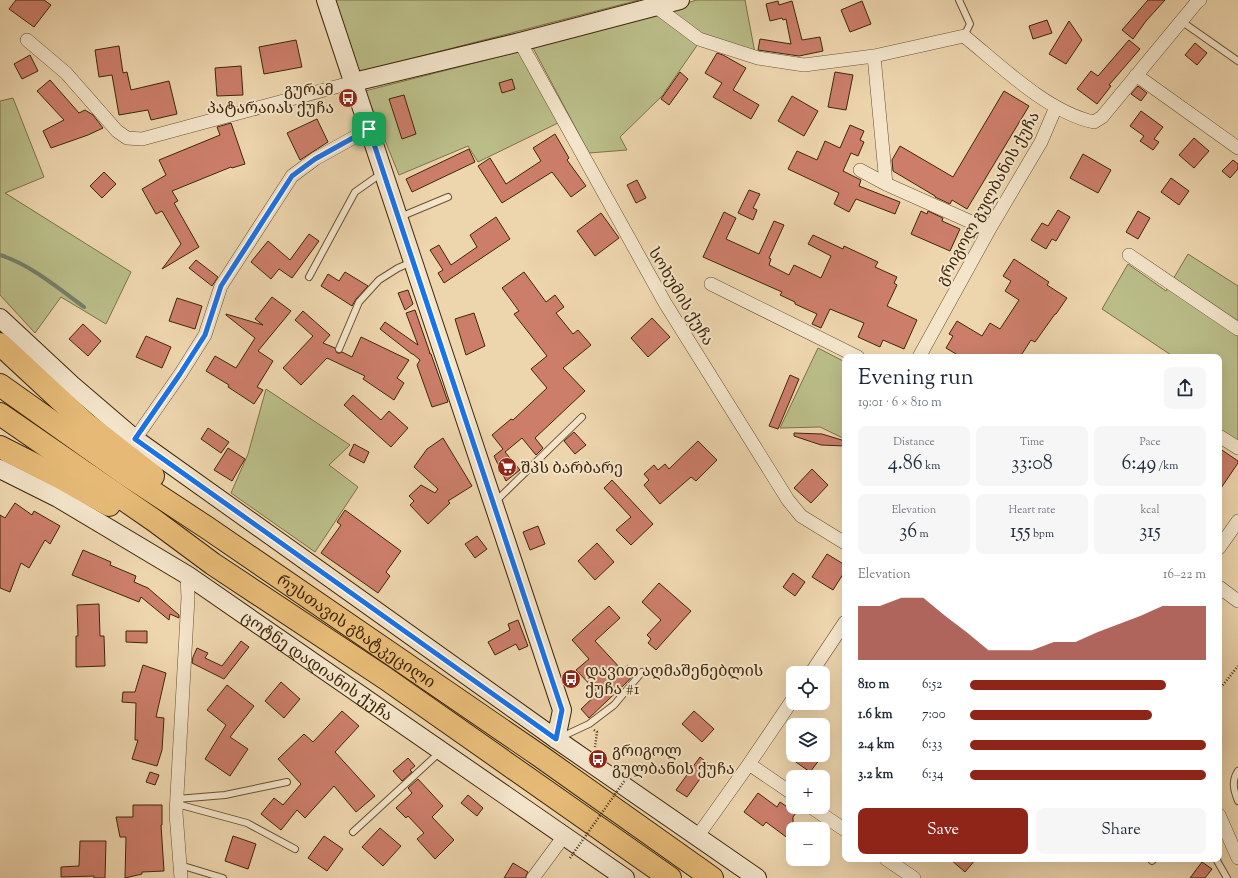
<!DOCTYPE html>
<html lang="en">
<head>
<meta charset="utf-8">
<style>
  body { margin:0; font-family:"Sorts Mill Goudy","Noto Serif Georgian",serif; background:#f6f6f7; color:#1f2937; height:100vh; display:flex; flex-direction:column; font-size:15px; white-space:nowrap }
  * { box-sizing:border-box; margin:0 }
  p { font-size:13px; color:#747a83 }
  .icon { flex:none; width:22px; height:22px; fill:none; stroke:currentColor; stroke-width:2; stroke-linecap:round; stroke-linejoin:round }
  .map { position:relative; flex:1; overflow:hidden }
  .sheet { position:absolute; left:842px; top:354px; width:380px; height:508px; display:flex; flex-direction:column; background:#fff; border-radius:8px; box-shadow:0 4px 16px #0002 }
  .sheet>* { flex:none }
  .tools { position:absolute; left:786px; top:666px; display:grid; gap:8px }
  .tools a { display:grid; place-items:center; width:44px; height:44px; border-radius:8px; background:#fff; box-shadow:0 4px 16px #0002; font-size:20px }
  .pin { position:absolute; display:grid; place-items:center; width:34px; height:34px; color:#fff; margin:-17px; border-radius:8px; box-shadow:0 2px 6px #0006 }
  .round { display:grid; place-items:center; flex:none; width:42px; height:42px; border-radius:8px; background:#f6f6f7 }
  .head { display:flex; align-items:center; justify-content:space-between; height:68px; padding:0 16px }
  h1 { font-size:22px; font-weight:600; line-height:30px }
  .figures { display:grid; grid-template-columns:repeat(3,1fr); gap:6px; height:68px; padding:4px 16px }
  .figures div { display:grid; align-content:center; border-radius:8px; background:#f6f6f7; text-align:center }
  .figures b { font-size:20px; font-weight:600 }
  .figures small { font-size:11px; font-weight:400 }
  .figures p { font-size:11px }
  .chart { height:112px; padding:8px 16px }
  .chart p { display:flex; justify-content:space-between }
  .chart svg { width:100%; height:72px; margin-top:4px; fill:#8f2418; opacity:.7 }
  .action { display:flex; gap:8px; margin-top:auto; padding:8px 16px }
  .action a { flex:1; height:46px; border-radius:8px; background:#8f2418; color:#fff; font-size:16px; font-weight:600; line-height:46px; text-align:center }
  .action a+a { background:#f6f6f7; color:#1f2937 }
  ul { padding:0 16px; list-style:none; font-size:13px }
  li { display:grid; grid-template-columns:64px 48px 1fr; align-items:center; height:30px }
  li i { height:10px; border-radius:5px; background:#8f2418 }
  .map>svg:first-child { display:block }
  .green { fill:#babd88; stroke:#7c7248 }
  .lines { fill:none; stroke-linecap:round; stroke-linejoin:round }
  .stream { stroke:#757f69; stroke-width:4 }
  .building { fill:#cc7e6b; stroke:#3f2708 }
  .lane-casing { stroke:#6a5231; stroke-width:8 }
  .street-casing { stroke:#6a5231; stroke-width:14 }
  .secondary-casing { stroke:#3f2708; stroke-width:20 }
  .highway-casing { stroke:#3f2708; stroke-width:24 }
  .path { stroke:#3f2708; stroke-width:2.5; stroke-dasharray:1 2; stroke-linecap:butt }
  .lane { stroke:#f3e4ca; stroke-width:6 }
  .street { stroke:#f3e4ca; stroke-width:13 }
  .secondary { stroke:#f3e4ca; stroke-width:18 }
  .highway { stroke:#e6ba76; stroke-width:22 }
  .path-bridge { stroke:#3f2708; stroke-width:2.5; stroke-dasharray:1 2; stroke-linecap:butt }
  .route-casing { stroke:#fff; stroke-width:8 }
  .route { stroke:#1a73e8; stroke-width:5 }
  .labels { text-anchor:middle; stroke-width:4; stroke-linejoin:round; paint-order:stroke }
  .poi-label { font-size:16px; fill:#3f2708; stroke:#f3e4ca; text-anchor:start }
  .street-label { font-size:16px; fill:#3f2708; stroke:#f3e4ca }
</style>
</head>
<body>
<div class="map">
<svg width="1238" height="878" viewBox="0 0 1238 878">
  <rect width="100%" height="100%" fill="#edd5ad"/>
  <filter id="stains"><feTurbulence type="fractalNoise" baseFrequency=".005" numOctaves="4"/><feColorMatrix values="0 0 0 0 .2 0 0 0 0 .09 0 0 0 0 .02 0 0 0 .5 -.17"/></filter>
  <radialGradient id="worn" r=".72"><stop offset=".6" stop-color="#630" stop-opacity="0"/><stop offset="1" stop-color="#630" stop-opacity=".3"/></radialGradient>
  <path class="green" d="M 330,0 L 639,0 L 356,73 Z
    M 697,0 L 745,0 L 755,53 L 700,33 L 665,9 Z
    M 653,12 L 698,44 L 662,96 L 620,137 L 627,150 L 589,153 L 532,46 Z
    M 521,51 L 560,122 L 478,162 L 468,146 L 399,175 L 365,91 Z
    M 13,98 L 44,177 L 5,193 L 131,272 L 106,324 L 61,297 L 35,333 L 0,295 L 0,101 Z
    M 1188,254 L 1238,286 L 1238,452 L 1219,440 L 1219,357 L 1174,357 L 1102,309 L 1128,264 L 1166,291 Z
    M 818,348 L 845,362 L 845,439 L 820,427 L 780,428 Z
    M 266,389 L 350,445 L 329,465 L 358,487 L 315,552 L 231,493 L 248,454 Z"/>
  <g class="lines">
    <path class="stream" d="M 0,255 C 31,265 58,288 84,307"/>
  </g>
  <path class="building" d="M 16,0 L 44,0 L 51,5 L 34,27 L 9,9 Z
    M 1148,0 L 1165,0 L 1146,21 L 1133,39 L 1122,30 Z
    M 778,1 L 779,5 L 792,1 L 802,40 L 820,37 L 823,51 L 799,56 L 758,50 L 760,39 L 791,44 L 786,19 L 783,20 L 782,18 L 770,21 L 766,4 Z
    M 862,1 L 871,24 L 850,32 L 841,10 Z
    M 1047,20 L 1052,33 L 1033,39 L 1029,26 Z
    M 1069,21 L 1082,40 L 1066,64 L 1049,54 Z
    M 296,40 L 302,67 L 264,74 L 259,47 Z
    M 1129,40 L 1140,49 L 1109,85 L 1111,86 L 1097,104 L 1077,89 L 1091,71 L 1098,76 Z
    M 1195,43 L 1207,53 L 1197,65 L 1185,55 Z
    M 119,46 L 123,73 L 127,72 L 131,90 L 169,81 L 177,114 L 151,120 L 148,110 L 119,115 L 112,75 L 99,77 L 95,50 Z
    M 717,53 L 723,55 L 746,68 L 733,90 L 759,105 L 751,119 L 713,97 L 722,83 L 705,73 Z
    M 30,55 L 38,71 L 22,79 L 14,64 Z
    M 241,66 L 243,95 L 217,96 L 215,68 Z
    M 680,72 L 688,79 L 669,105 L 661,99 Z
    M 835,72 L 853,75 L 846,110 L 828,107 Z
    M 512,79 L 515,89 L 502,93 L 499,83 Z
    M 50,80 L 79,113 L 85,110 L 93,115 L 103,128 L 88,135 L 51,148 L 43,131 L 64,120 L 37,91 Z
    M 1138,86 L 1147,93 L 1141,101 L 1131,94 Z
    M 1004,91 L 1029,106 L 967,209 L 952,200 L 950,204 L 935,197 L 935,196 L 893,171 L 892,160 L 900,146 L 953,177 Z
    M 404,95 L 416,134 L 402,139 L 389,99 Z
    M 792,96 L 818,111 L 804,136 L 778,121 Z
    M 1141,111 L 1163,127 L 1154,139 L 1159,142 L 1153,150 L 1140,141 L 1144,136 L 1130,126 Z
    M 317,119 L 328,142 L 300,160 L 287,133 Z
    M 231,123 L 245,164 L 232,168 L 231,167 L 172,191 L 178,201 L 174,203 L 199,247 L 162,269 L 181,244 L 162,211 L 156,214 L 142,189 L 166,175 L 159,160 L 220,135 L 217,127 Z
    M 850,125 L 864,131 L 860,140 L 864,142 L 858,156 L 851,153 L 843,171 L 861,180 L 859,186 L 900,202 L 895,214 L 856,199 L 849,212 L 834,204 L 839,193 L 788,169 L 797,151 L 817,160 L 825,141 L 840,148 Z
    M 555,134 L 569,158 L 567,160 L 586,186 L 571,197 L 552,172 L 502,203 L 478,166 L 490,158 L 506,184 L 541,161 L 533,148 Z
    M 1194,138 L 1209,151 L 1194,168 L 1179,155 Z
    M 469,149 L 475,162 L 412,192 L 406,179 Z
    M 1083,154 L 1111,170 L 1098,193 L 1070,178 Z
    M 1233,160 L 1238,164 L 1238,169 L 1230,178 L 1222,171 Z
    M 104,172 L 116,184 L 102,198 L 90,186 Z
    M 1171,178 L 1189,191 L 1179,205 L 1161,192 Z
    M 637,180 L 646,198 L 636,203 L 627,185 Z
    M 749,190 L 760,194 L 753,208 L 757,210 L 753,220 L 738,213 Z
    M 1058,210 L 1070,217 L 1056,241 L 1052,239 L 1046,249 L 1031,240 L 1042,223 L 1048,226 Z
    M 921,211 L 927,214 L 928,211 L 943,218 L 942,221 L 960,229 L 950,251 L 911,234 Z
    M 1138,211 L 1150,218 L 1138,239 L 1126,232 Z
    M 724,212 L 736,218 L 726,239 L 759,254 L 774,221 L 784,225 L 769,258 L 771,259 L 769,265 L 789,275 L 794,265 L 821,278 L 831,256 L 808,244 L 813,235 L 843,249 L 844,246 L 878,262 L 875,267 L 897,277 L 894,283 L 897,285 L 887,306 L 917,320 L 904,349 L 883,340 L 880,347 L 858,337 L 864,323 L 830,309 L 821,328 L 812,324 L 817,314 L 795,304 L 795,302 L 780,295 L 782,292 L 703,257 Z
    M 601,213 L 619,238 L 595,256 L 577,231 Z
    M 496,217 L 510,239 L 444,283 L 438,273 L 443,270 L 430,250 L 439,245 L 451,265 L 477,247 L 470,235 Z
    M 309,234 L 319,241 L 292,278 L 279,269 L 271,279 L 251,262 L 268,241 L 290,260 Z
    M 1014,259 L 1049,282 L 1047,285 L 1067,298 L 1056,314 L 1055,314 L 1035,342 L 1031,340 L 1020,357 L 961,357 L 946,348 L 953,336 L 949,334 L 957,321 L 982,336 L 990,323 L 1000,329 L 1019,300 L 1005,291 L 1011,281 L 1003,276 Z
    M 196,260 L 218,277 L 212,286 L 189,268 Z
    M 345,272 L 368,286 L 356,299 L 352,306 L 321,286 L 328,274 L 339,281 Z
    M 524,272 L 546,302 L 555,295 L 564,307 L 556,313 L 573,334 L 578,330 L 591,345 L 563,368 L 585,391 L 535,438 L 543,448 L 536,455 L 522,438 L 505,452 L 520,470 L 506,481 L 494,456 L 503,449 L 492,435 L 511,419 L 513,420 L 547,388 L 531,369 L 547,356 L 514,314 L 519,311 L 502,288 Z
    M 408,290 L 413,304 L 405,310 L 398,293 Z
    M 272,297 L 291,311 L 258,351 L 273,361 L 257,387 L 263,390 L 254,404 L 228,387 L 229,385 L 206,371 L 215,356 L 236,368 L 255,338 L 226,315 L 226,314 L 263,325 L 255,319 Z
    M 177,298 L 202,306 L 195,329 L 169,321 Z
    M 415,310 L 430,353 L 429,353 L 431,354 L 448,402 L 432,407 L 417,365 L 420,360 L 413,354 L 412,354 L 380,329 L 385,322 L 418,345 L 406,313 Z
    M 303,311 L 330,335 L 323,343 L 335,348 L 337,353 L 340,353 L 342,352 L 352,357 L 361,337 L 409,360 L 397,378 L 404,383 L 394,400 L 363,379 L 365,376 L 327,358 L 301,385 L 283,368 L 313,336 L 295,320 Z
    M 474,313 L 485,346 L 466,355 L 455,319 Z
    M 652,318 L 670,337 L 648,357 L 631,338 Z
    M 83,324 L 101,341 L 88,356 L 69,339 Z
    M 146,336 L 171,347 L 162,368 L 136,357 Z
    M 790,375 L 799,379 L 778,429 L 769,426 Z
    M 353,395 L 381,420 L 389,411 L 408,428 L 391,447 L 344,405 Z
    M 208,428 L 229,442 L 221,453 L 201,439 Z
    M 574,432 L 586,445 L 575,454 L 564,441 Z
    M 794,433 L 822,434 L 845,441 L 845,446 L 821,445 L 794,436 Z
    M 443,438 L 472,486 L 448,501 L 450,503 L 428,524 L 410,505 L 414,501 L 409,496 L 421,485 L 435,493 L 438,489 L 414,467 L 427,449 Z
    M 698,441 L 717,460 L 696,481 L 691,477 L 660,504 L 644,485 L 649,480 L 644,474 L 654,465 L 658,470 L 665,464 L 669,469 Z
    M 354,444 L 369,452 L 364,463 L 349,455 Z
    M 228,448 L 245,459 L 232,481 L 214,470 Z
    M 1219,448 L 1238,461 L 1238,463 L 1219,491 Z
    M 812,469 L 828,485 L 811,503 L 794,488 Z
    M 612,480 L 653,524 L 631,545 L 616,530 L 631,517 L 604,488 Z
    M 15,503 L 32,515 L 34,511 L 60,526 L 50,544 L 45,540 L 29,568 L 21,563 L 10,592 L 0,588 L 0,515 L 5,518 Z
    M 345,510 L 401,551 L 386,572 L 390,576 L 378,593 L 321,553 L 341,525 L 337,522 Z
    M 538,526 L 545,544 L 530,550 L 523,532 Z
    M 477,536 L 487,549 L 475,558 L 465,544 Z
    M 597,543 L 614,562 L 595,580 L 578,561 Z
    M 83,550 L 111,562 L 110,565 L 136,576 L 134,582 L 148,588 L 179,615 L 179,618 L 170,614 L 169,620 L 141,597 L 139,602 L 72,575 Z
    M 827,554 L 845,565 L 845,571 L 833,590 L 812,577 Z
    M 793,573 L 805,582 L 795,596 L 783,587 Z
    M 659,583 L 691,611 L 656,650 L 648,643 L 651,639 L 647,635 L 661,620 L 642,602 Z
    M 99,604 L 100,636 L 104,636 L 105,666 L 76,667 L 76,636 L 78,636 L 77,605 Z
    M 609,606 L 620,618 L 595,641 L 622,670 L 628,665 L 635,673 L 626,683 L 589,718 L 581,709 L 598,693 L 576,670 L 589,659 L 572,640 Z
    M 518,620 L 528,646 L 519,650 L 516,644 L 495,655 L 488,642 L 510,630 L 508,624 Z
    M 126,631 L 147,631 L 147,643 L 126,642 Z
    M 241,641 L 249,647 L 224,679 L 192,663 L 193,657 L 197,648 L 208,653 L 205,658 L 222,666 Z
    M 143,665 L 166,673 L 156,717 L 164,718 L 162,750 L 157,766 L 132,759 L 138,740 L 135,740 L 136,703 L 122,702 L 123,692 L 135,692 Z
    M 281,682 L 300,699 L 284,718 L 265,701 Z
    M 227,685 L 254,706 L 230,737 L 248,749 L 230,776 L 205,759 L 226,725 L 207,710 Z
    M 342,711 L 359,726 L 335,752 L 375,796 L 356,812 L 334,786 L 305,818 L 297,810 L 281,830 L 261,814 L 274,798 L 283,805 L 301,784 L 278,759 L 304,734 L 313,742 Z
    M 694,711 L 714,729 L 702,742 L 682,724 Z
    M 786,755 L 823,755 L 810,772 Z
    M 700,757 L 710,765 L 687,797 L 676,790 Z
    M 408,758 L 415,766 L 410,770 L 412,772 L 402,781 L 393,771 Z
    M 150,772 L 159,775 L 155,785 L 146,782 Z
    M 418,779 L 443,806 L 432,817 L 454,840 L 435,859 L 417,839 L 424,833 L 408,816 L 406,818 L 396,808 L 412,793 L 408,788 Z
    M 758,793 L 777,807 L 780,802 L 796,813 L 793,817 L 793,842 L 766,822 L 763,826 L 744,812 Z
    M 468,795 L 483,808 L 477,816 L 461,803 Z
    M 133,805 L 162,805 L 162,825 L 161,825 L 164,871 L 142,872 L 142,874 L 125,878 L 126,837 L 120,837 L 116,817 L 133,817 Z
    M 380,828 L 401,846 L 383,866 L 362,847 Z
    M 233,836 L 256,844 L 248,869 L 225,861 Z
    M 324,836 L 343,849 L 327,871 L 308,858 Z
    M 80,841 L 106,841 L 105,878 L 94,878 L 94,876 L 61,877 L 61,867 L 79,866 Z
    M 950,859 L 976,859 L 965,872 Z
    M 1202,862 L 1212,869 L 1205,878 L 1190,878 Z
    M 513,863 L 528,872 L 525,878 L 504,878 Z"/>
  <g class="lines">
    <defs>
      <path id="lane" d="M 959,0 L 970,24 L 964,36
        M 1181,21 L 1238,61
        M 400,217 L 448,197
        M 309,277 L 355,192 L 382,173
        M 339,349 L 359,302 L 379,280 L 398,268 L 412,262
        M 495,502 L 582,417
        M 559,738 L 589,724 L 614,705 L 642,672
        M 1238,771 C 1231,781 1234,791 1238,801
        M 177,799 L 225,795 L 287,782
        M 177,804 L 247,823 L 295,849
        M 353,832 L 440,752
        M 1216,859 L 1227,878
        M 1152,861 L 1154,859
        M 180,865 L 223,878"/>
      <path id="street" d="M 653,2 L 655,6 L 699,39 L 758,58 L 804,65 L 874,56 L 964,36 C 1000,65 1047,112 1094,122 L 1102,117 L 1197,2 L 1200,0
        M 27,40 L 66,73 L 117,131 L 127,138 L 142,139 L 354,82
        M 520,42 L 665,303 L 788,500 L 801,516 L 845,543
        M 874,56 L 886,184
        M 1136,75 L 1238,148
        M 860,170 L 886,184 L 989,230
        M 1129,255 L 1238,329
        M 711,284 L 858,357
        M 919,357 L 989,230 L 1041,142 L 1056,107
        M 1219,436 L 1238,448
        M 135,439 L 181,373 L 205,335 L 221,286 L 292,176 L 315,159 L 369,129
        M 1219,548 L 1238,521
        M 1219,587 L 1238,601
        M 811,673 L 845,622
        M 749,764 L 793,794
        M 811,807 L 845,830
        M 1219,815 L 1238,858
        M 697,837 L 749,764 L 793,699
        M 886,859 L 914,878
        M 181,878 L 176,813 L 188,598 L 187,575
        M 533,878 L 564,836"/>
      <g id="secondary">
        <path d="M 326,0 L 562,710 L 556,739"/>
        <path d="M 354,82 L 520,42 L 680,0"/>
        <path d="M 0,318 L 72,385 L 135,439 L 556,739 L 757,878"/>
        <path id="s1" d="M 0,469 L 58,498 L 187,575 L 625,878"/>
      </g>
      <g id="highway">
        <path d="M 0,344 L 85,423 L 153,476"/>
        <path id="s2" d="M 0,385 L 124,473 L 206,527 L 540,756 L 712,878"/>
        <path d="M 0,414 L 155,521 L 213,564 L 385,678 L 670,878"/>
        <path d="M 0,447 L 61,478 L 109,505"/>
      </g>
    </defs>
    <use href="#lane" class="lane-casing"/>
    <use href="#street" class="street-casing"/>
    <use href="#secondary" class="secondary-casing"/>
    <use href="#highway" class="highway-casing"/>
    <path class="path" d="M 1219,690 L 1238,666
      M 594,730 L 597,732 L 595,747"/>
    <use href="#lane" class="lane"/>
    <use href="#street" class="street"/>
    <use href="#secondary" class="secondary"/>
    <use href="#highway" class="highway"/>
    <path class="path-bridge" d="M 570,858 L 630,773"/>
  </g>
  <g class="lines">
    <defs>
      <path id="route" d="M 369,129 L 562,710 L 556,739 L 135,439 L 180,374 L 205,335 L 221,286 L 292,176 L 315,159 Z"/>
    </defs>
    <use href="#route" class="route-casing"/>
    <use href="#route" class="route"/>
  </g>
  <defs>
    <symbol id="bus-disc" viewBox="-11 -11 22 22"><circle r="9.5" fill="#8f2418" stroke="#f3e4ca"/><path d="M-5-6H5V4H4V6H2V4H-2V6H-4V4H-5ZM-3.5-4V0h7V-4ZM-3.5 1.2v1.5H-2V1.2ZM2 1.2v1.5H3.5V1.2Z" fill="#fff"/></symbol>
    <symbol id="supermarket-disc" viewBox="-11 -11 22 22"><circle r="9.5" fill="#8f2418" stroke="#f3e4ca"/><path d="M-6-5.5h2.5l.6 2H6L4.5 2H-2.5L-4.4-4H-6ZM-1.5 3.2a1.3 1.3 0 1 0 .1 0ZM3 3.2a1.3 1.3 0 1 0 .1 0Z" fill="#fff"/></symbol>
  </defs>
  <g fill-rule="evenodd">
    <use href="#bus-disc" x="337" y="87" width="22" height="22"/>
    <use href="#supermarket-disc" x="496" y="456" width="22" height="22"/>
    <use href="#bus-disc" x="560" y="668" width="22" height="22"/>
    <use href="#bus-disc" x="587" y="748" width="22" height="22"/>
  </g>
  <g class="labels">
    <g class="poi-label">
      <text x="334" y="95" text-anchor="end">გურამ<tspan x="334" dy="18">პატარაიას ქუჩა</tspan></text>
      <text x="521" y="473">შპს ბარბარე</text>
      <text x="585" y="676">დავით აღმაშენებლის<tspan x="585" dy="18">ქუჩა #1</tspan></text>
      <text x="612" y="756">გრიგოლ<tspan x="612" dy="18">გულბანის ქუჩა</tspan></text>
    </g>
    <g class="street-label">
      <text transform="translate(987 198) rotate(-61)" y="6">გრიგოლ გულბანის ქუჩა</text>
      <text transform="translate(682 296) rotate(59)" y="6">სოხუმის ქუჩა</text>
      <text dy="6" stroke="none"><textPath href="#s2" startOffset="433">რუსთავის გზატკეცილი</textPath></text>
      <text dy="6" stroke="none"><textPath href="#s1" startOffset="374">ცოტნე დადიანის ქუჩა</textPath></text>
    </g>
  </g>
  <rect width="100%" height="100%" filter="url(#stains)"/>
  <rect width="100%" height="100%" fill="url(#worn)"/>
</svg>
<div class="tools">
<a><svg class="icon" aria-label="locate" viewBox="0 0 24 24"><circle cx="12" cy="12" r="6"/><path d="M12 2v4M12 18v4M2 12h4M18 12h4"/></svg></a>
<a><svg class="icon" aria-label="layers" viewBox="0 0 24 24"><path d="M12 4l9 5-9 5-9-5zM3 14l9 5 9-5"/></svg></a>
<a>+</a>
<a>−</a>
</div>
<div class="pin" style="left:369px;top:129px;background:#1e9e55"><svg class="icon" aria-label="arrive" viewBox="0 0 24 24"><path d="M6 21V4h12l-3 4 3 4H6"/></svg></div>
<section class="sheet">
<div class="head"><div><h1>Evening run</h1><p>19:01 · 6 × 810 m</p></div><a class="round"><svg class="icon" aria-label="share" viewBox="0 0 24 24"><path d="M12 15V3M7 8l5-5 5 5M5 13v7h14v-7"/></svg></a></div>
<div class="figures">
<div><p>Distance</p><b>4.86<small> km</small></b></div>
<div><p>Time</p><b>33:08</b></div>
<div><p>Pace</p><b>6:49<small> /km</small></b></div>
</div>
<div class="figures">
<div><p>Elevation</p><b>36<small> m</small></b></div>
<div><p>Heart rate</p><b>155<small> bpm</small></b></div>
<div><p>kcal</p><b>315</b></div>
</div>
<div class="chart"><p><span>Elevation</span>16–22 m</p>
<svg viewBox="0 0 160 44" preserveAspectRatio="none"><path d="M0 44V11L10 11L20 6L30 6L40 17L50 27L60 38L70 38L80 38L90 33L100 33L110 27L120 22L130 17L140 11L150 11L160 11V44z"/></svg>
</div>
<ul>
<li><b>810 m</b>6:52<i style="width:83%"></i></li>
<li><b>1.6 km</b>7:00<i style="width:77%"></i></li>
<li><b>2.4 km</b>6:33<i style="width:100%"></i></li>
<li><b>3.2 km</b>6:34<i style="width:100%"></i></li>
</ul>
<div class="action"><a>Save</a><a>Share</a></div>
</section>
</div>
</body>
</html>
